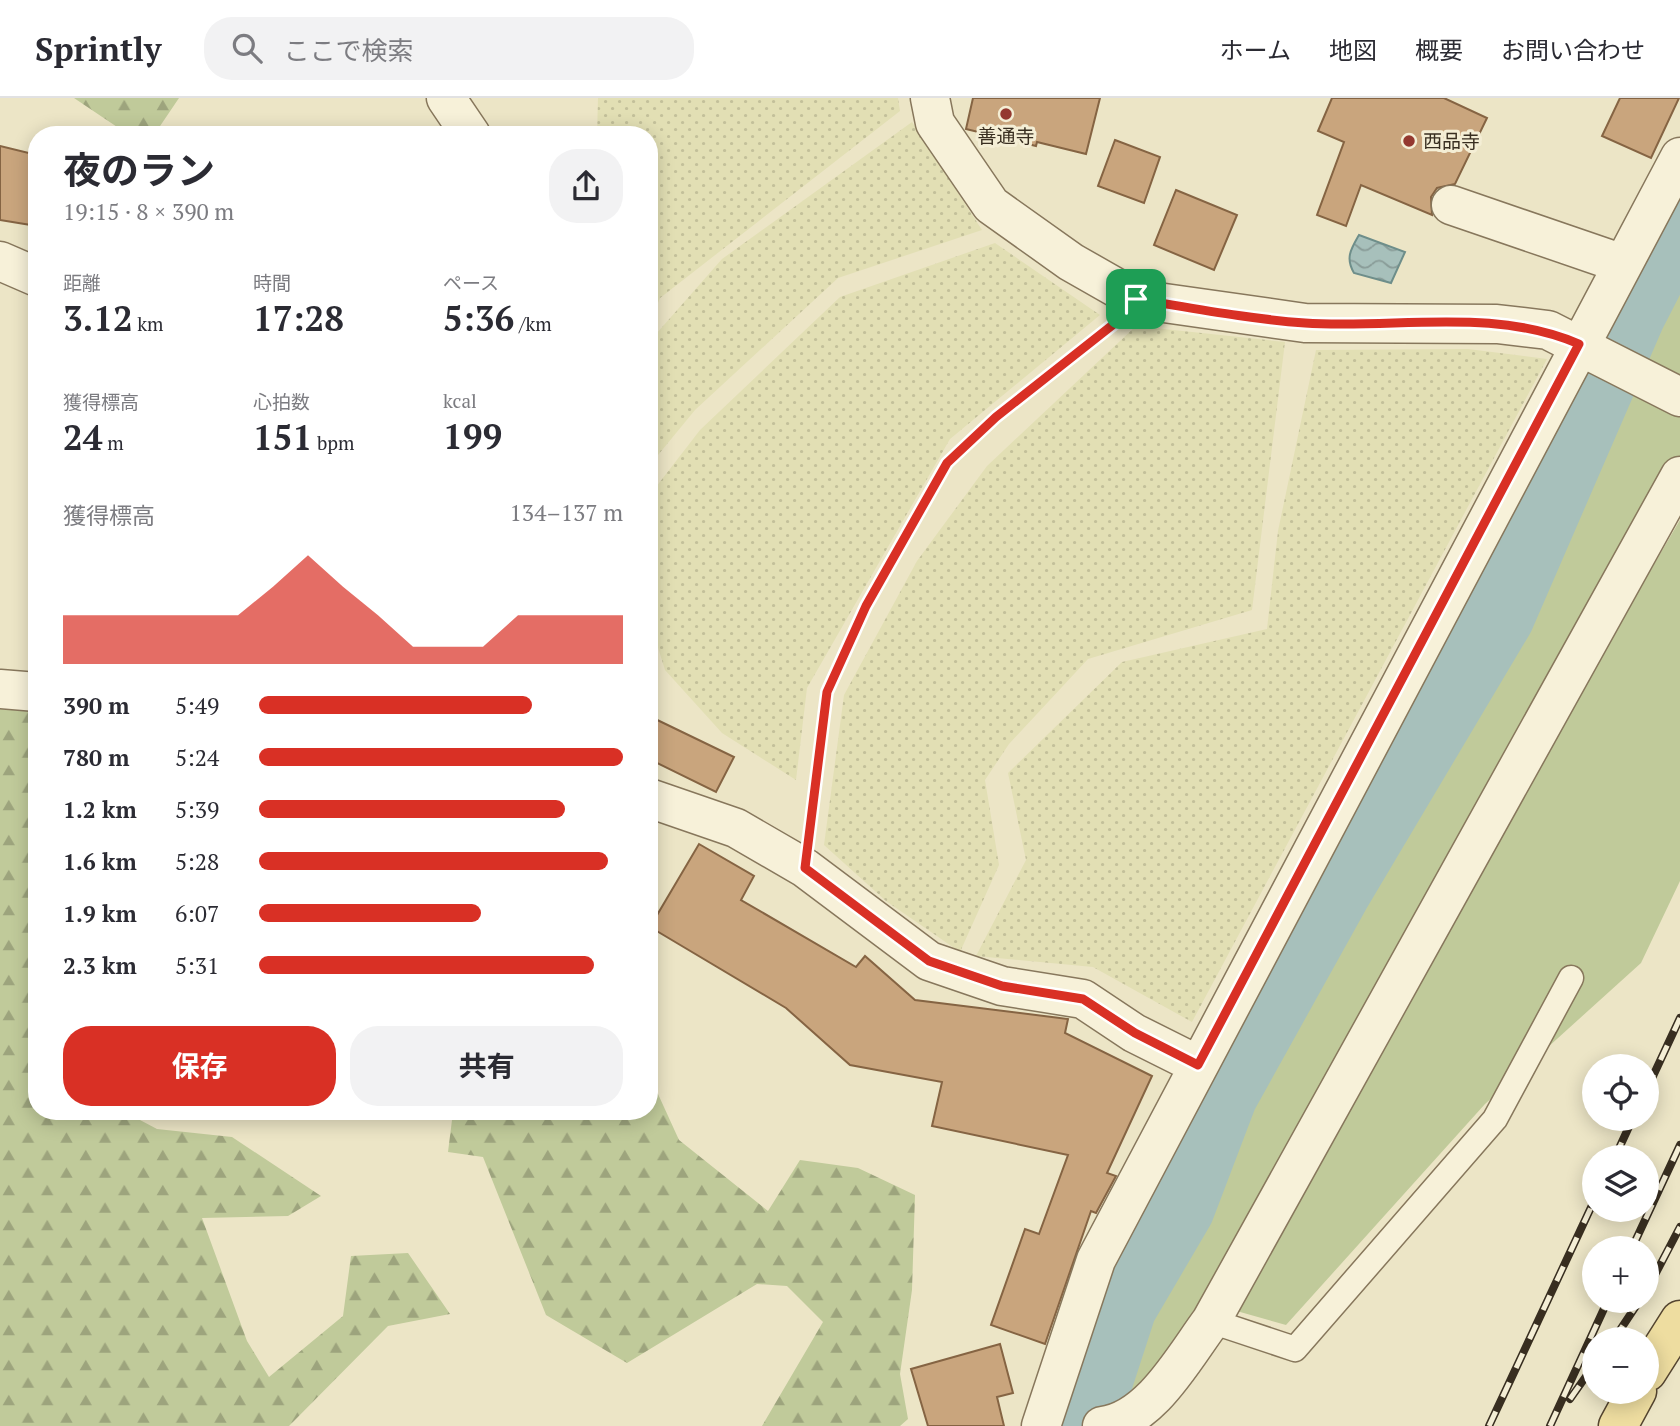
<!DOCTYPE html>
<html lang="ja">
<head>
<meta charset="utf-8">
<style>
  body { margin:0; font-family:"PT Serif","Noto Sans JP",serif; background:#f2f2f3; color:#2b2b33; height:100vh; display:flex; flex-direction:column; font-size:26px; white-space:nowrap }
  * { box-sizing:border-box; margin:0 }
  p { font-size:23px; color:#7c7c81 }
  .icon { flex:none; width:38px; height:38px; fill:none; stroke:currentColor; stroke-width:2; stroke-linecap:round; stroke-linejoin:round }
  .map { position:relative; flex:1; overflow:hidden }
  .details { position:absolute; left:28px; top:28px; width:630px; height:994px; display:flex; flex-direction:column; background:#fff; border-radius:28px; box-shadow:0 4px 18px #0003 }
  .details>* { flex:none }
  .fabs { position:absolute; left:1582px; top:956px; display:grid; gap:14px }
  .fabs a { display:grid; place-items:center; width:77px; height:77px; border-radius:50%; background:#fff; box-shadow:0 4px 18px #0003; font-size:35px }
  .pin { position:absolute; display:grid; place-items:center; width:60px; height:60px; color:#fff; margin:-30px; border-radius:14px; box-shadow:0 4px 10px #0006 }
  .round { display:grid; place-items:center; flex:none; width:74px; height:74px; border-radius:28px; background:#f2f2f3 }
  .head { display:flex; align-items:center; justify-content:space-between; height:119px; padding:0 35px }
  h1 { font-size:38px; font-weight:700; line-height:52px }
  .figures { display:grid; grid-template-columns:repeat(3,1fr); gap:10px; height:119px; padding:7px 35px }
  .figures div { display:grid; align-content:center }
  .figures b { font-size:35px; font-weight:700 }
  .figures small { font-size:19px; font-weight:400 }
  .figures p { font-size:19px }
  .chart { height:196px; padding:14px 35px }
  .chart p { display:flex; justify-content:space-between }
  .chart svg { width:100%; height:126px; margin-top:7px; fill:#d93025; opacity:.7 }
  .action { display:flex; gap:14px; margin-top:auto; padding:14px 35px }
  .action a { flex:1; height:80px; border-radius:28px; background:#d93025; color:#fff; font-size:28px; font-weight:700; line-height:80px; text-align:center }
  .action a+a { background:#f2f2f3; color:#2b2b33 }
  ul { padding:0 35px; list-style:none; font-size:23px }
  li { display:grid; grid-template-columns:112px 84px 1fr; align-items:center; height:52px }
  li i { height:18px; border-radius:9px; background:#d93025 }
  header { display:flex; align-items:center; gap:42px; box-sizing:border-box; height:98px; padding:0 35px; background:#fff; border-bottom:2px solid #e1e1e2 }
  header strong { font-size:33px }
  nav { display:flex; gap:38px; margin-inline-start:auto; font-size:24px }
  .search { width:490px; height:63px; background:#f2f2f3; display:flex; align-items:center; gap:18px; box-sizing:border-box; padding:0 24px; border-radius:28px; color:#7c7c81; font-size:26px }
  .map>svg:first-child { display:block }
  .farmland { fill:url(#farmland-dots) }
  .grass { fill:#c0ca9a }
  .forest { fill:url(#forest-firs) }
  .water { fill:url(#water-waves); stroke:#6e8e8a; stroke-width:2 }
  .lines { fill:none; stroke-linecap:round; stroke-linejoin:round }
  .river { stroke:#a7c0bb; stroke-width:74 }
  .building { fill:#c9a57d; stroke:#856443; stroke-width:2 }
  .service-casing { stroke:#87775c; stroke-width:27 }
  .minor-casing { stroke:#87775c; stroke-width:41 }
  .primary-casing { stroke:#554530; stroke-width:41 }
  .path { stroke:#87775c; stroke-width:4.5; stroke-dasharray:5 3.5; stroke-linecap:butt }
  .service { stroke:#f7f1d9; stroke-width:24 }
  .minor { stroke:#f7f1d9; stroke-width:38 }
  .primary { stroke:#eedda0; stroke-width:38 }
  .rail-casing { stroke:#382e20; stroke-width:8 }
  .rail { stroke:#f4eed5; stroke-width:5; stroke-dasharray:16; stroke-linecap:butt }
  .route-casing { stroke:#fff; stroke-width:14 }
  .route { stroke:#d93025; stroke-width:9 }
  .poi-dot { fill:#94382f; stroke:#f4eed5; stroke-width:2.5 }
  .labels { text-anchor:middle; stroke-width:6; stroke-linejoin:round; paint-order:stroke }
  .poi-label { font-size:19px; fill:#382e20; stroke:#f4eed5 }
</style>
</head>
<body>
<header>
<strong>Sprintly</strong>
<div class="search"><svg class="icon" aria-label="search" viewBox="0 0 24 24"><circle cx="10" cy="10" r="6"/><path d="M15 15l6 6"/></svg>ここで検索</div>
<nav><a>ホーム</a><a>地図</a><a>概要</a><a>お問い合わせ</a></nav>
</header>
<div class="map">
<svg width="1680" height="1328" viewBox="0 0 1680 1328">
  <defs>
    <pattern id="farmland-dots" width="8" height="8" patternUnits="userSpaceOnUse" patternTransform="scale(1.75)"><rect width="8" height="8" fill="#e2dfb4"/><path d="M2 2h.1M6 6h.1" fill="none" stroke="#c3c09a" stroke-width="1.8" stroke-linecap="round"/></pattern>
    <pattern id="forest-firs" width="22" height="20" patternUnits="userSpaceOnUse" patternTransform="scale(1.75)"><rect width="22" height="20" fill="#c0ca9a"/><path d="M5 1l3.5 6h-7zM16 11l3.5 6h-7z" fill="#9da47d"/></pattern>
    <pattern id="water-waves" width="16" height="10" patternUnits="userSpaceOnUse" patternTransform="scale(1.75)"><rect width="16" height="10" fill="#a7c0bb"/><path d="M0 5q4-4 8 0t8 0" fill="none" stroke="#899c98"/></pattern>
  </defs>
  <rect width="100%" height="100%" fill="#ece5c6"/>
  <path class="farmland" d="M 598,0 L 898,0 L 900,13 L 660,200 L 649,227 L 649,37 L 597,37 Z
    M 912,24 L 982,132 L 838,180 L 695,312 L 649,368 L 649,244 L 722,161 Z
    M 995,145 L 1100,217 L 950,341 L 807,590 L 796,682 L 722,635 L 665,572 L 649,521 L 649,398 L 700,332 L 840,199 Z
    M 1136,228 L 1285,244 L 1252,512 L 1088,561 L 1009,646 L 985,682 L 999,767 L 960,854 L 886,803 L 824,747 L 844,597 L 917,463 L 987,368 Z
    M 1468,251 L 1547,261 L 1192,924 L 1093,869 L 976,858 L 1026,762 L 1008,675 L 1122,564 L 1267,531 L 1278,433 L 1316,252 Z"/>
  <path class="grass" d="M 1680,174 L 1680,375 L 1232,1186 L 1680,422 L 1680,783 L 1641,865 L 1485,1006 L 1286,1227 L 1219,1208 L 1141,1309 L 1105,1302 L 1331,838 L 1500,550 Z"/>
  <path class="forest" d="M 74,0 L 179,0 L 154,37 L 129,37 Z
    M 0,610 L 37,613 L 37,1013 L 123,1013 L 157,1031 L 232,1039 L 321,1098 L 288,1118 L 202,1120 L 247,1243 L 269,1279 L 343,1218 L 351,1158 L 408,1155 L 450,1216 L 388,1228 L 289,1328 L 0,1328 Z
    M 649,988 L 658,996 L 679,1042 L 768,1113 L 800,1062 L 858,1070 L 915,1097 L 912,1192 L 900,1276 L 908,1321 L 900,1328 L 762,1328 L 823,1224 L 787,1188 L 757,1186 L 627,1265 L 546,1217 L 483,1059 L 448,1054 L 453,1014 L 495,1020 L 496,1013 L 649,1013 Z"/>
  <path class="water" d="M 1359,137 L 1405,154 L 1391,185 L 1354,175 C 1345,160 1351,151 1359,137 Z"/>
  <g class="lines">
    <path class="river" d="M 1081,1328 L 1120,1208 L 1178,1109 L 1221,996 L 1335,791 L 1498,517 L 1629,215 L 1680,116"/>
  </g>
  <path class="building" d="M 973,0 L 1100,0 L 1086,56 L 1037,44 L 1036,48 L 966,31 Z
    M 1332,0 L 1444,0 L 1487,20 L 1455,86 L 1437,90 L 1431,99 L 1432,117 L 1361,87 L 1346,128 L 1317,117 L 1344,44 L 1318,33 Z
    M 1620,0 L 1679,0 L 1651,60 L 1602,38 Z
    M 1115,42 L 1160,59 L 1144,105 L 1098,88 Z
    M 0,48 L 37,57 L 37,128 L 0,122 Z
    M 1176,92 L 1237,117 L 1214,172 L 1154,147 Z
    M 649,618 L 734,659 L 716,694 L 649,661 Z
    M 699,746 L 754,778 L 741,802 L 856,869 L 865,858 L 915,902 L 1068,921 L 1065,935 L 1152,978 L 1107,1075 L 1116,1078 L 1096,1115 L 1091,1113 L 1045,1246 L 991,1227 L 1025,1131 L 1039,1136 L 1068,1057 L 932,1028 L 942,984 L 850,967 L 786,910 L 650,829 Z
    M 1000,1246 L 1013,1295 L 997,1299 L 1004,1328 L 928,1328 L 911,1271 Z"/>
  <g class="lines">
    <defs>
      <path id="service" d="M 1211,1223 L 1295,1251 L 1495,1021 L 1571,880"/>
      <path id="minor" d="M 446,0 L 471,37
        M 930,0 L 935,25 L 991,107 L 1071,164 L 1136,201 L 1305,225 L 1497,226 L 1548,232 L 1680,299
        M 1451,107 L 1623,166
        M 0,163 L 37,179
        M 0,591 L 37,594
        M 649,700 L 736,730 L 805,770 L 929,863 L 1002,888 L 1083,901 L 1134,935 L 1198,967
        M 1041,1328 L 1096,1162 L 1680,59
        M 1102,1328 C 1151,1322 1184,1259 1211,1223 L 1680,378"/>
      <path id="primary" d="M 1647,1274 L 1680,1222
        M 1618,1328 L 1637,1293"/>
    </defs>
    <use href="#service" class="service-casing"/>
    <use href="#minor" class="minor-casing"/>
    <use href="#primary" class="primary-casing"/>
    <path class="path" d="M 810,728 L 827,594 L 866,508 L 947,365 L 996,319 L 1108,230"/>
    <use href="#service" class="service"/>
    <use href="#minor" class="minor"/>
    <use href="#primary" class="primary"/>
    <defs>
      <path id="rail" d="M 1647,991 L 1680,920
        M 1615,1059 L 1633,1020
        M 1632,1150 L 1680,1047
        M 1647,1192 L 1680,1129
        M 1614,1241 L 1640,1202
        M 1570,1301 L 1594,1267
        M 1489,1328 L 1594,1103
        M 1550,1328 L 1608,1202"/>
    </defs>
    <use href="#rail" class="rail-casing"/>
    <use href="#rail" class="rail"/>
  </g>
  <g class="lines">
    <defs>
      <path id="route" d="M 1136,201 C 1192,210 1249,221 1305,225 C 1395,231 1495,209 1579,246 L 1198,967 L 1135,935 L 1083,901 L 1002,888 L 929,863 L 805,770 L 827,594 L 866,508 L 947,365 L 996,319 L 1129,214 Z"/>
    </defs>
    <use href="#route" class="route-casing"/>
    <use href="#route" class="route"/>
  </g>
  <g class="poi-dot">
    <circle cx="1006" cy="16" r="7"/>
    <circle cx="1409" cy="43" r="7"/>
  </g>
  <g class="labels">
    <g class="poi-label">
      <text x="1006" y="45">善通寺</text>
      <text x="1423" y="50" text-anchor="start">西品寺</text>
    </g>
  </g>
</svg>
<div class="fabs">
<a><svg class="icon" aria-label="locate" viewBox="0 0 24 24"><circle cx="12" cy="12" r="6"/><path d="M12 2v4M12 18v4M2 12h4M18 12h4"/></svg></a>
<a><svg class="icon" aria-label="layers" viewBox="0 0 24 24"><path d="M12 4l9 5-9 5-9-5zM3 14l9 5 9-5"/></svg></a>
<a>+</a>
<a>−</a>
</div>
<div class="pin" style="left:1136px;top:201px;background:#1e9e55"><svg class="icon" aria-label="arrive" viewBox="0 0 24 24"><path d="M6 21V4h12l-3 4 3 4H6"/></svg></div>
<section class="details">
<div class="head"><div><h1>夜のラン</h1><p>19:15 · 8 × 390 m</p></div><a class="round"><svg class="icon" aria-label="share" viewBox="0 0 24 24"><path d="M12 15V3M7 8l5-5 5 5M5 13v7h14v-7"/></svg></a></div>
<div class="figures">
<div><p>距離</p><b>3.12<small> km</small></b></div>
<div><p>時間</p><b>17:28</b></div>
<div><p>ペース</p><b>5:36<small> /km</small></b></div>
</div>
<div class="figures">
<div><p>獲得標高</p><b>24<small> m</small></b></div>
<div><p>心拍数</p><b>151<small> bpm</small></b></div>
<div><p>kcal</p><b>199</b></div>
</div>
<div class="chart"><p><span>獲得標高</span>134–137 m</p>
<svg viewBox="0 0 160 44" preserveAspectRatio="none"><path d="M0 44V27L10 27L20 27L30 27L40 27L50 27L60 17L70 6L80 17L90 27L100 38L110 38L120 38L130 27L140 27L150 27L160 27V44z"/></svg>
</div>
<ul>
<li><b>390 m</b>5:49<i style="width:75%"></i></li>
<li><b>780 m</b>5:24<i style="width:100%"></i></li>
<li><b>1.2 km</b>5:39<i style="width:84%"></i></li>
<li><b>1.6 km</b>5:28<i style="width:96%"></i></li>
<li><b>1.9 km</b>6:07<i style="width:61%"></i></li>
<li><b>2.3 km</b>5:31<i style="width:92%"></i></li>
</ul>
<div class="action"><a>保存</a><a>共有</a></div>
</section>
</div>
</body>
</html>
